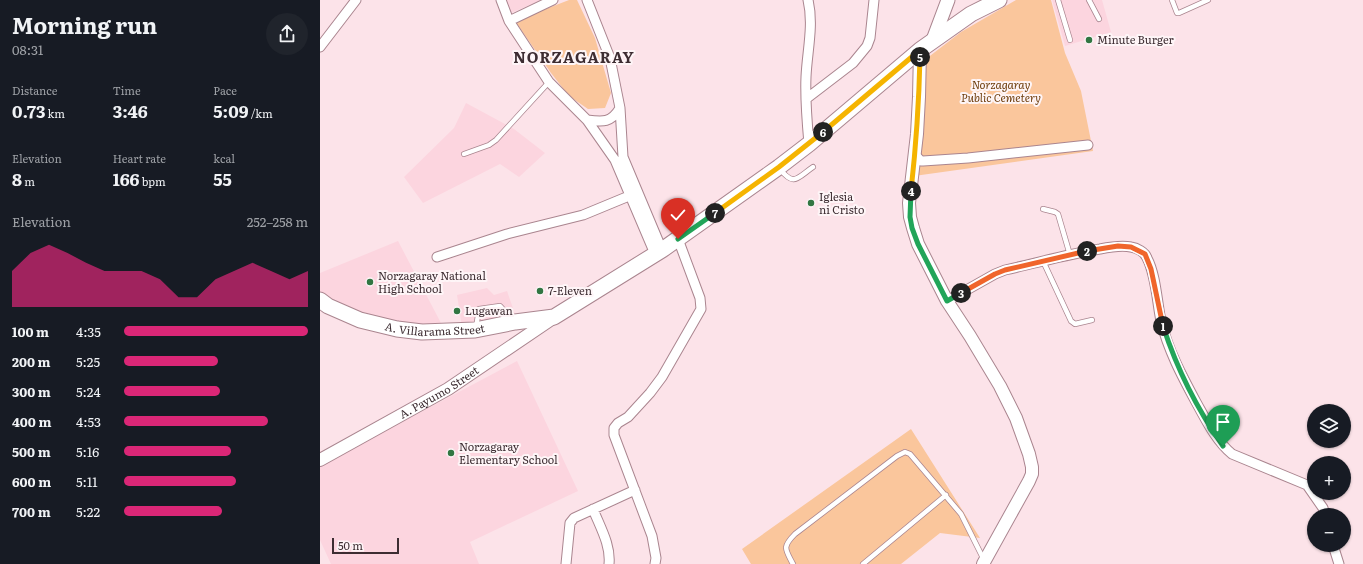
<!DOCTYPE html>
<html lang="en">
<head>
<meta charset="utf-8">
<style>
  body { margin:0; font-family:Literata,serif; background:#20242c; color:#f1f3f6; height:100vh; display:flex; flex-direction:column; font-size:15px; white-space:nowrap }
  * { box-sizing:border-box; margin:0 }
  p { font-size:13px; color:#9ea1a6 }
  .icon { flex:none; width:22px; height:22px; fill:none; stroke:currentColor; stroke-width:2; stroke-linecap:round; stroke-linejoin:round }
  .map { position:relative; flex:1; overflow:hidden }
  .details { display:flex; flex-direction:column; background:#171b24; width:320px }
  .details>* { flex:none }
  .fabs { position:absolute; left:987px; top:404px; display:grid; gap:8px }
  .fabs a { display:grid; place-items:center; width:44px; height:44px; border-radius:50%; background:#171b24; box-shadow:0 1px 3px #0004; font-size:20px }
  .scale { position:absolute; left:12px; bottom:10px; width:67px; box-sizing:border-box; padding-left:4px; border:2px solid #3d2d32; border-top:0; font-size:11px; line-height:14px; white-space:nowrap; color:#3d2d32; -webkit-text-stroke:3px #fef5f7; paint-order:stroke }
  .pin { position:absolute; display:grid; place-items:center; width:34px; height:34px; color:#fff; margin:-41px -17px; border-radius:50% 50% 50% 0; rotate:-45deg; box-shadow:0 0 4px #0007 }
  .pin .icon { rotate:45deg }
  .km { position:absolute; width:20px; height:20px; margin:-10px; border-radius:50%; background:#222; color:#fff; font-size:11px; line-height:20px; text-align:center }
  .round { display:grid; place-items:center; flex:none; width:42px; height:42px; border-radius:21px; background:#20242c }
  .head { display:flex; align-items:center; justify-content:space-between; height:68px; padding:0 12px }
  h1 { font-size:22px; font-weight:700; line-height:30px }
  .metrics { display:grid; grid-template-columns:repeat(3,1fr); gap:6px; height:68px; padding:4px 12px }
  .metrics div { display:grid; align-content:center }
  .metrics b { font-size:17px; font-weight:700 }
  .metrics small { font-size:11px; font-weight:400 }
  .metrics p { font-size:11px }
  .chart { height:112px; padding:8px 12px }
  .chart p { display:flex; justify-content:space-between }
  .chart svg { width:100%; height:72px; margin-top:4px; fill:#db2777; opacity:.7 }
  ul { padding:0 12px; list-style:none; font-size:13px }
  li { display:grid; grid-template-columns:64px 48px 1fr; align-items:center; height:30px }
  li i { height:10px; border-radius:5px; background:#db2777 }
  main { display:flex; flex:1; min-height:0 }
  .map>svg:first-child { display:block }
  .built { fill:#fcd5df }
  .green { fill:#fac69c }
  .lines { fill:none; stroke-linecap:round; stroke-linejoin:round }
  .service-casing { stroke:#aa858f; stroke-width:6 }
  .minor-casing { stroke:#aa858f; stroke-width:11 }
  .tertiary-casing { stroke:#aa858f; stroke-width:14 }
  .secondary-casing { stroke:#aa858f; stroke-width:15 }
  .primary-casing { stroke:#aa858f; stroke-width:17 }
  .service { stroke:#fff; stroke-width:4.5 }
  .minor { stroke:#fff; stroke-width:9 }
  .tertiary { stroke:#fff; stroke-width:12 }
  .secondary { stroke:#fff; stroke-width:13 }
  .primary { stroke:#fff; stroke-width:15 }
  .split-1-casing { stroke:#fff; stroke-width:8 }
  .split-2-casing { stroke:#fff; stroke-width:8 }
  .split-3-casing { stroke:#fff; stroke-width:8 }
  .split-4-casing { stroke:#fff; stroke-width:8 }
  .split-5-casing { stroke:#fff; stroke-width:8 }
  .split-6-casing { stroke:#fff; stroke-width:8 }
  .split-7-casing { stroke:#fff; stroke-width:8 }
  .split-8-casing { stroke:#fff; stroke-width:8 }
  .split-1 { stroke:#22a559; stroke-width:5 }
  .split-2 { stroke:#f0652b; stroke-width:5 }
  .split-3 { stroke:#f0652b; stroke-width:5 }
  .split-4 { stroke:#22a559; stroke-width:5 }
  .split-5 { stroke:#f5b400; stroke-width:5 }
  .split-6 { stroke:#f5b400; stroke-width:5 }
  .split-7 { stroke:#f5b400; stroke-width:5 }
  .split-8 { stroke:#22a559; stroke-width:5 }
  .poi-dot { fill:#317642; stroke:#fef5f7; stroke-width:1.5 }
  .labels { text-anchor:middle; stroke-width:4; stroke-linejoin:round; paint-order:stroke }
  .poi-label { font-size:11px; fill:#3d2d32; stroke:#fef5f7; text-anchor:start }
  .park-label { font-size:11px; font-style:italic; fill:#6f3f0e; stroke:#fef5f7 }
  .street-label { font-size:11px; fill:#3d2d32; stroke:#fef5f7 }
  .district-label { font-size:15px; font-weight:bold; letter-spacing:1px; fill:#3d2d32; stroke:#fef5f7 }
</style>
</head>
<body>
<main>
<section class="details">
<div class="head"><div><h1>Morning run</h1><p>08:31</p></div><a class="round"><svg class="icon" aria-label="share" viewBox="0 0 24 24"><path d="M12 15V3M7 8l5-5 5 5M5 13v7h14v-7"/></svg></a></div>
<div class="metrics">
<div><p>Distance</p><b>0.73<small> km</small></b></div>
<div><p>Time</p><b>3:46</b></div>
<div><p>Pace</p><b>5:09<small> /km</small></b></div>
</div>
<div class="metrics">
<div><p>Elevation</p><b>8<small> m</small></b></div>
<div><p>Heart rate</p><b>166<small> bpm</small></b></div>
<div><p>kcal</p><b>55</b></div>
</div>
<div class="chart"><p><span>Elevation</span>252–258 m</p>
<svg viewBox="0 0 160 44" preserveAspectRatio="none"><path d="M0 44V22L10 11L20 6L30 11L40 17L50 22L60 22L70 22L80 27L90 38L100 38L110 27L120 22L130 17L140 22L150 27L160 22V44z"/></svg>
</div>
<ul>
<li><b>100 m</b>4:35<i style="width:100%"></i></li>
<li><b>200 m</b>5:25<i style="width:51%"></i></li>
<li><b>300 m</b>5:24<i style="width:52%"></i></li>
<li><b>400 m</b>4:53<i style="width:78%"></i></li>
<li><b>500 m</b>5:16<i style="width:58%"></i></li>
<li><b>600 m</b>5:11<i style="width:61%"></i></li>
<li><b>700 m</b>5:22<i style="width:53%"></i></li>
</ul>
</section>
<div class="map">
<svg width="1043" height="564" viewBox="0 0 1043 564">
  <rect width="100%" height="100%" fill="#fce3e9"/>
  <path class="built" d="M 185,0 L 221,0 L 191,13 Z
    M 732,0 L 782,0 L 791,32 L 745,46 Z
    M 146,103 L 194,129 L 225,153 L 199,177 L 180,164 L 103,203 L 84,177 L 134,128 Z
    M 78,241 L 122,325 L 93,330 L 38,316 L 0,292 L 0,273 Z
    M 167,288 L 174,295 L 187,291 L 196,317 L 142,327 L 137,295 Z
    M 197,361 L 258,491 L 150,542 L 159,564 L 11,564 L 0,540 L 0,464 L 45,442 Z"/>
  <path class="green" d="M 249,0 L 257,0 L 275,38 L 291,93 L 285,108 L 268,109 L 249,96 L 231,73 L 195,21 Z
    M 696,0 L 731,0 L 745,53 L 761,91 L 773,151 L 594,176 L 602,62 L 641,32 Z
    M 591,429 L 660,538 L 620,533 L 581,564 L 431,564 L 422,549 Z"/>
  <g class="lines">
    <defs>
      <path id="service" d="M 738,0 L 750,40
        M 769,0 L 779,19
        M 852,0 L 857,13 L 859,13 L 888,0
        M 144,154 L 169,145 L 176,140 L 229,82
        M 460,169 C 474,187 477,178 493,167
        M 723,209 L 735,212 L 738,214 L 750,255
        M 723,261 L 751,321 L 755,324 L 772,320
        M 156,328 L 159,309 L 180,306 L 192,319
        M 473,564 C 465,549 462,547 475,534 L 577,456 L 585,452 L 590,454 L 641,514 L 664,560
        M 543,564 L 626,495"/>
      <path id="minor" d="M 181,0 L 189,21 L 229,82 L 267,120 L 295,160 L 335,254
        M 267,0 L 290,58 L 300,108 L 303,157 L 342,250
        M 488,0 C 494,25 487,52 486,77 C 485,99 487,122 489,144
        M 189,21 L 233,0
        M 0,47 L 36,0
        M 486,99 L 533,63 L 547,46 L 550,38 L 554,0
        M 267,120 C 283,122 291,123 300,108
        M 595,155 L 601,161 L 603,161 L 648,158 L 768,145
        M 117,257 L 187,234 L 263,215 L 309,196
        M 627,301 L 675,274 L 685,270 C 717,263 748,254 780,249 C 790,247 801,245 811,247 C 817,248 825,252 827,258 C 836,275 837,302 841,321 C 848,350 862,376 876,402 C 886,420 896,441 912,454 L 987,485 L 1003,508 L 1005,515
        M 273,509 C 280,527 291,545 289,564
        M 1013,545 L 1019,564
        M 246,564 L 250,523 L 254,518 L 315,490
        M 335,564 L 336,558 L 332,536 L 294,435 L 294,428 L 298,423 L 308,417 L 330,393 L 342,377 L 381,309 L 380,298 L 358,239"/>
      <g id="tertiary">
        <path d="M 600,50 L 599,97 L 597,134 L 589,203 L 590,217 L 593,228 L 598,244 L 627,301 L 650,336 L 680,386 L 696,418 L 709,454 L 712,467 L 712,474 L 709,481 L 663,564"/>
        <path id="s1" d="M 0,460 L 128,389 L 233,318"/>
      </g>
      <path id="secondary" d="M 613,40 L 628,0"/>
      <g id="primary">
        <path id="s2" d="M 0,300 L 8,306 L 40,320 L 77,329 L 102,332 L 155,330 L 195,322 L 234,317 L 342,250 L 459,167 L 489,144 L 600,50 L 651,14 L 679,0"/>
      </g>
    </defs>
    <use href="#service" class="service-casing"/>
    <use href="#minor" class="minor-casing"/>
    <use href="#tertiary" class="tertiary-casing"/>
    <use href="#secondary" class="secondary-casing"/>
    <use href="#primary" class="primary-casing"/>
    <use href="#service" class="service"/>
    <use href="#minor" class="minor"/>
    <use href="#tertiary" class="tertiary"/>
    <use href="#secondary" class="secondary"/>
    <use href="#primary" class="primary"/>
  </g>
  <g class="lines">
    <defs>
      <path id="split-1" d="M 843,326 C 857,369 877,409 903,446"/>
      <path id="split-2" d="M 767,251 L 798,246 L 811,247 L 825,254 L 831,269 L 843,326"/>
      <path id="split-3" d="M 641,293 L 675,274 L 685,270 L 767,251"/>
      <path id="split-4" d="M 591,191 L 590,217 L 592,228 L 598,244 L 627,301 L 641,293"/>
      <path id="split-5" d="M 591,191 C 596,146 599,102 600,57"/>
      <path id="split-6" d="M 503,132 L 600,50 L 600,57"/>
      <path id="split-7" d="M 395,213 L 459,167 L 503,132"/>
      <path id="split-8" d="M 358,239 L 395,213"/>
    </defs>
    <use href="#split-1" class="split-1-casing"/>
    <use href="#split-2" class="split-2-casing"/>
    <use href="#split-3" class="split-3-casing"/>
    <use href="#split-4" class="split-4-casing"/>
    <use href="#split-5" class="split-5-casing"/>
    <use href="#split-6" class="split-6-casing"/>
    <use href="#split-7" class="split-7-casing"/>
    <use href="#split-8" class="split-8-casing"/>
    <use href="#split-1" class="split-1"/>
    <use href="#split-2" class="split-2"/>
    <use href="#split-3" class="split-3"/>
    <use href="#split-4" class="split-4"/>
    <use href="#split-5" class="split-5"/>
    <use href="#split-6" class="split-6"/>
    <use href="#split-7" class="split-7"/>
    <use href="#split-8" class="split-8"/>
  </g>
  <g class="poi-dot">
    <circle cx="769" cy="40" r="4"/>
    <circle cx="491" cy="203" r="4"/>
    <circle cx="50" cy="282" r="4"/>
    <circle cx="220" cy="291" r="4"/>
    <circle cx="137" cy="311" r="4"/>
    <circle cx="131" cy="453" r="4"/>
  </g>
  <g class="labels">
    <g class="poi-label">
      <text x="777" y="44">Minute Burger</text>
      <text x="499" y="201">Iglesia<tspan x="499" dy="13">ni Cristo</tspan></text>
      <text x="58" y="280">Norzagaray National<tspan x="58" dy="13">High School</tspan></text>
      <text x="228" y="295">7-Eleven</text>
      <text x="145" y="315">Lugawan</text>
      <text x="139" y="451">Norzagaray<tspan x="139" dy="13">Elementary School</tspan></text>
    </g>
    <g class="park-label">
      <text x="681" y="89">Norzagaray<tspan x="681" dy="13">Public Cemetery</tspan></text>
    </g>
    <g class="street-label">
      <text dy="4" stroke="none"><textPath href="#s2" startOffset="121">A. Villarama Street</textPath></text>
      <text dy="4" stroke="none"><textPath href="#s1" startOffset="137">A. Payumo Street</textPath></text>
    </g>
    <g class="district-label">
      <text x="254" y="63">NORZAGARAY</text>
    </g>
  </g>
</svg>
<div class="fabs">
<a><svg class="icon" aria-label="layers" viewBox="0 0 24 24"><path d="M12 4l9 5-9 5-9-5zM3 14l9 5 9-5"/></svg></a>
<a>+</a>
<a>−</a>
</div>
<div class="scale">50 m</div>
<div class="pin" style="left:903px;top:446px;background:#1e9e55"><svg class="icon" aria-label="arrive" viewBox="0 0 24 24"><path d="M6 21V4h12l-3 4 3 4H6"/></svg></div>
<div class="pin" style="left:358px;top:239px;background:#d93025"><svg class="icon" aria-label="check" viewBox="0 0 24 24"><path d="M5 12l5 5 9-10"/></svg></div>
<b class="km" style="left:843px;top:326px">1</b>
<b class="km" style="left:767px;top:251px">2</b>
<b class="km" style="left:641px;top:293px">3</b>
<b class="km" style="left:591px;top:191px">4</b>
<b class="km" style="left:600px;top:57px">5</b>
<b class="km" style="left:503px;top:132px">6</b>
<b class="km" style="left:395px;top:213px">7</b>
</div>
</main>
</body>
</html>
